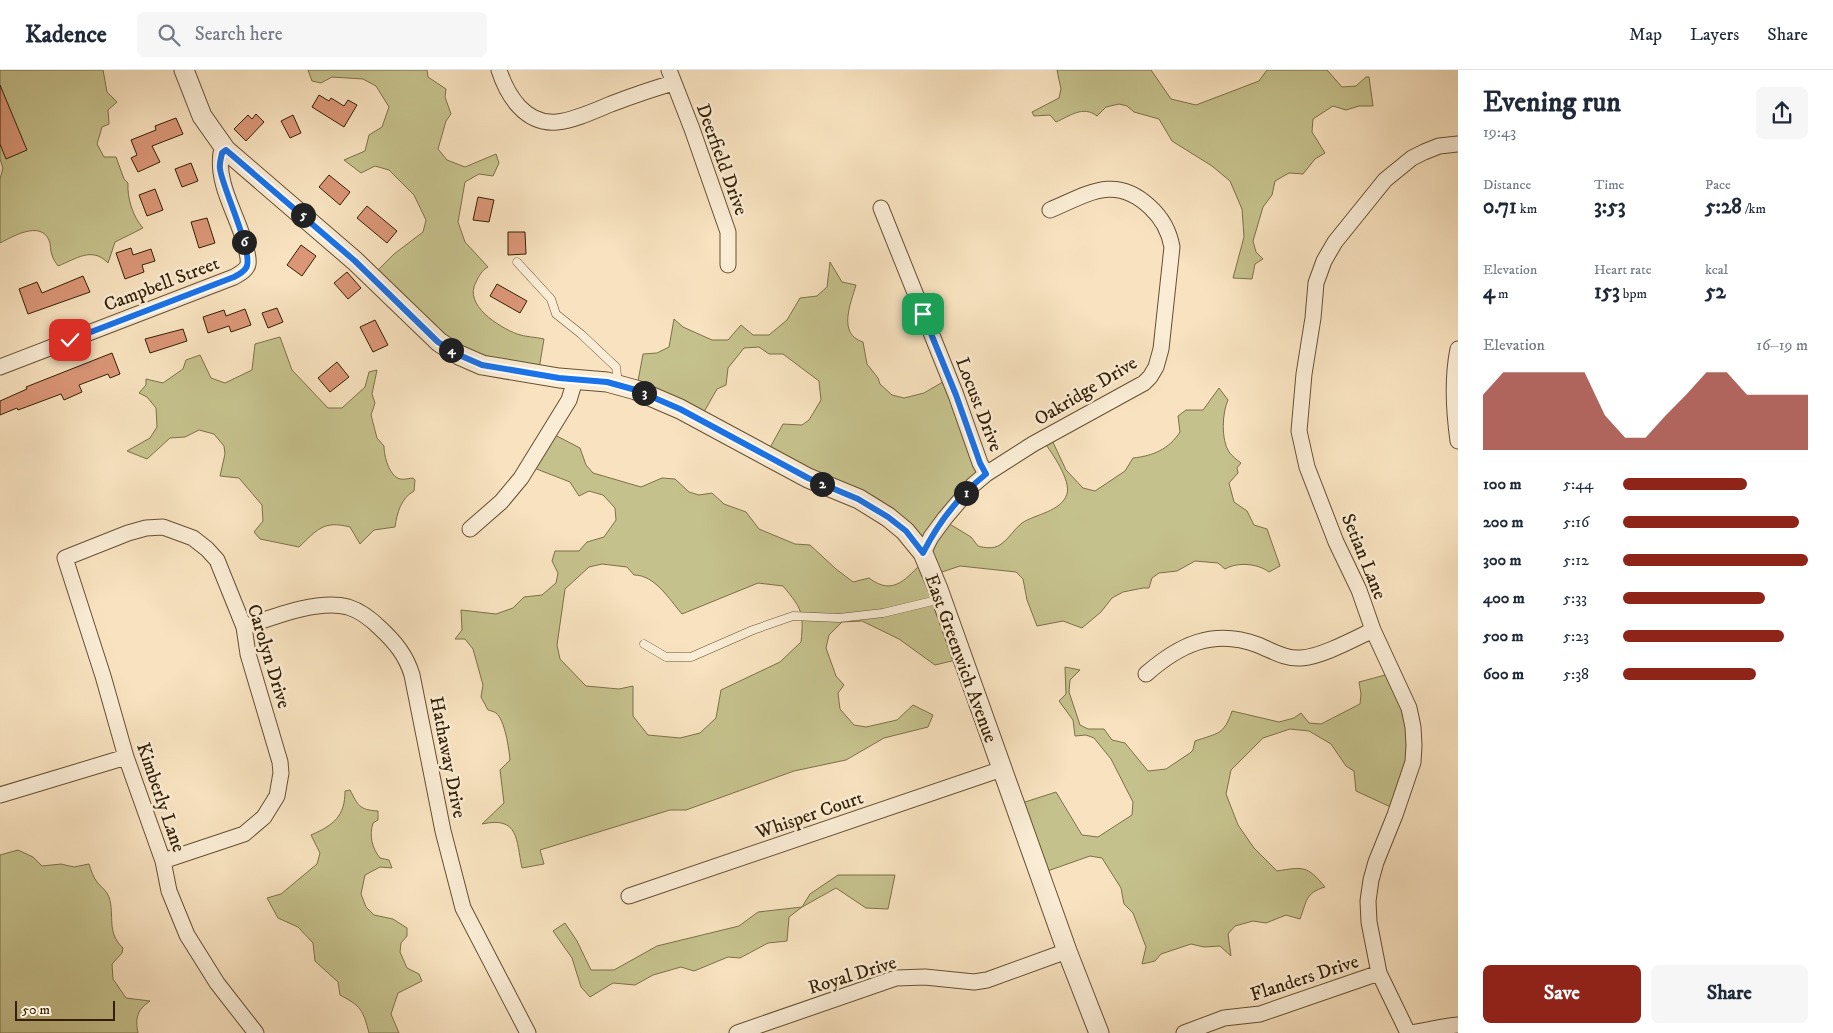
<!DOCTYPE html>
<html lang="en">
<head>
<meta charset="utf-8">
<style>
  body { margin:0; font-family:"IM FELL DW Pica",serif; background:#f6f6f7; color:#1f2937; height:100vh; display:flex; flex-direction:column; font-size:19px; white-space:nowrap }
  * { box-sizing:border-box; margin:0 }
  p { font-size:16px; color:#747a83 }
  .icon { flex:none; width:28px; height:28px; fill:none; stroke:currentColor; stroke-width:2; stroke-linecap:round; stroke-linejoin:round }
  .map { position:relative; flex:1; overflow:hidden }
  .details { display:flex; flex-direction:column; background:#fff; width:375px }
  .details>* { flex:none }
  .scale { position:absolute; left:15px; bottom:12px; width:100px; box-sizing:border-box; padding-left:5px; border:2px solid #352003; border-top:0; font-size:14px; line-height:18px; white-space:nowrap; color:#352003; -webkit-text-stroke:4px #faecd5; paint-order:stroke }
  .pin { position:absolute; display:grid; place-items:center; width:42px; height:42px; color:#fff; margin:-21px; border-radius:10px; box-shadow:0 2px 8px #0006 }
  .km { position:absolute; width:25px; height:25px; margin:-12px; border-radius:50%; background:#222; color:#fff; font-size:14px; line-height:25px; text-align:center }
  .round { display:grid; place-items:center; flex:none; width:52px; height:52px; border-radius:8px; background:#f6f6f7 }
  .overview { display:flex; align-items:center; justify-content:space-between; height:85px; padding:0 25px }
  h1 { font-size:28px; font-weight:800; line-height:38px }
  .metrics { display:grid; grid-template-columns:repeat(3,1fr); gap:8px; height:85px; padding:5px 25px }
  .metrics div { display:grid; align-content:center }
  .metrics b { font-size:21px; font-weight:800 }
  .metrics small { font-size:14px; font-weight:400 }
  .metrics p { font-size:14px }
  .chart { height:140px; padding:10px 25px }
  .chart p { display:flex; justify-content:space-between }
  .chart svg { width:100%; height:90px; margin-top:5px; fill:#8f2418; opacity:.7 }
  .action { display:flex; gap:10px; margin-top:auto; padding:10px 25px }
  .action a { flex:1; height:58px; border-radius:8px; background:#8f2418; color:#fff; font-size:20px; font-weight:800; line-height:58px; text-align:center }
  .action a+a { background:#f6f6f7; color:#1f2937 }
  ul { padding:0 25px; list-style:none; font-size:16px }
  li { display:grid; grid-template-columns:80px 60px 1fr; align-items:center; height:38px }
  li i { height:12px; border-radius:6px; background:#8f2418 }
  header { display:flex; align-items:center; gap:30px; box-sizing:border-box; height:70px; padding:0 25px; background:#fff; border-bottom:1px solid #e0e1e3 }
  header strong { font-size:24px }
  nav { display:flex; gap:28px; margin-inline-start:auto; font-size:18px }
  .search { width:350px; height:45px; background:#f6f6f7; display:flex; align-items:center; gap:12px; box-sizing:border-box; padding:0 18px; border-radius:8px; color:#747a83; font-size:19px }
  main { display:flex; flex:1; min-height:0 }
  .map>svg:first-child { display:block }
  .green { fill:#c5c18c; stroke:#7d7048; fill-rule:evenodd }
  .building { fill:#da9677; stroke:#352003 }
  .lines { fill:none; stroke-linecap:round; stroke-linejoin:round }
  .service-casing { stroke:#665032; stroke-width:9 }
  .minor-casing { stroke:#665032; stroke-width:17 }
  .tertiary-casing { stroke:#665032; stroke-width:21 }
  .service { stroke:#faecd5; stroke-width:8 }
  .minor { stroke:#faecd5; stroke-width:15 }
  .tertiary { stroke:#faecd5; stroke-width:19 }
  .route-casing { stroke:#fff; stroke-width:10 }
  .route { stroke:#1a73e8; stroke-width:6 }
  .labels { text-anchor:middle; stroke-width:5; stroke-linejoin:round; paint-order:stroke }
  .street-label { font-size:19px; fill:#352003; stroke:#faecd5 }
</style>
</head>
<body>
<header>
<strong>Kadence</strong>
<div class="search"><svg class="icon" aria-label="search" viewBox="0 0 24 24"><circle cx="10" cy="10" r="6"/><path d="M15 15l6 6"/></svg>Search here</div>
<nav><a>Map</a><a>Layers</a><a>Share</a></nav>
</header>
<main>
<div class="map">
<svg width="1458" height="963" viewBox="0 0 1458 963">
  <rect width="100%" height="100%" fill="#f8e2bf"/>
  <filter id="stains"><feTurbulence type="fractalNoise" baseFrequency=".004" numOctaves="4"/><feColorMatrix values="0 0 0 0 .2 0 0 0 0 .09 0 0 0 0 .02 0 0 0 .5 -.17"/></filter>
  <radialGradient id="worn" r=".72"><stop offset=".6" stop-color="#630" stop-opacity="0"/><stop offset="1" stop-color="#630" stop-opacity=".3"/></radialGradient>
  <path class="green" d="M 0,0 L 103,0 L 107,22 L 117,32 L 108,40 L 109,54 L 102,57 L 97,74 L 104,87 L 116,87 L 124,109 L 128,113 C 127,128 133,147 143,158 L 115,172 L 108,193 C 92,176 76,189 58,196 C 56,193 53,189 52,185 C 50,181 51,174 49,170 C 40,150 12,167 0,173 L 0,109 L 3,98 L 0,89 Z
    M 308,0 L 427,0 L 428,7 L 446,19 L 445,27 L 451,44 L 446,51 L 438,79 L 447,90 L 465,97 L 496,84 L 499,93 L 493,106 L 479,104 L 465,112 L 458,152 L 465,172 L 488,197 C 482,200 479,206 476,212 C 463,235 499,257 517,264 C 525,267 536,267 544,269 L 539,299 L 480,295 L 372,206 L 394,184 L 423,162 L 426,150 L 414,125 L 389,100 L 375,96 L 361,103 L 344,90 L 365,81 L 369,65 L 382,57 L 389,37 L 376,16 L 363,9 L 332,7 L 321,13 L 312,11 Z
    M 1057,0 L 1151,0 L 1171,29 L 1196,35 L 1259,11 L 1267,0 L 1327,0 L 1342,17 L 1356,16 L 1366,7 L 1369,7 L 1373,36 L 1359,36 L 1346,40 L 1333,36 L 1313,49 L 1312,62 L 1325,83 L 1315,89 L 1303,104 L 1289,103 L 1275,111 L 1272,125 L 1263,137 L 1253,171 L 1256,182 L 1263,189 L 1255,194 L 1252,209 L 1233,208 L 1244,167 L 1242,139 L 1230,111 L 1212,96 L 1172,71 L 1159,49 L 1134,42 L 1127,36 L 1119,34 L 1106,37 L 1097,46 C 1083,35 1070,46 1056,52 L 1050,45 L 1034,46 L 1032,42 L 1059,28 L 1061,19 Z
    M 830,192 L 842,212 L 856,215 C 851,233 837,264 863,272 L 867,294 L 878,308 L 880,314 L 892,325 L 904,328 L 924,323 L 948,309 L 985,401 L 943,450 L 971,467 L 978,476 C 985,478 993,479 1000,475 C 1009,469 1014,459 1022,453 C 1035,444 1061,442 1067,424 C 1071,410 1052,383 1044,372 L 1051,368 L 1066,400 L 1083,418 L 1095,421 L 1125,401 L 1133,388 C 1153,386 1169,379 1180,362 L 1178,346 L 1186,340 L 1203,340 L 1219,318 L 1228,330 C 1222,343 1221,370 1229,382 C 1232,386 1237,390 1241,393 L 1237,398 L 1238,403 L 1229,413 L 1234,432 L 1247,441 L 1254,455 L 1267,459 L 1280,496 L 1269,502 C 1257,493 1237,492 1225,499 L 1218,493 L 1195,491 L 1177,501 L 1159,503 L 1152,508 L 1149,518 L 1143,518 L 1123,522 L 1112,528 L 1101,542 L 1082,558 L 1063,551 L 1037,556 L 1027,530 L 1023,509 L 1016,502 L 960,496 L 933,505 L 960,589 L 935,595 L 899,569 L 862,551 L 842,552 L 829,565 L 826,578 L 836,606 L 844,615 L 838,623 L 840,639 L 854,655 L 866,657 L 897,650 L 913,635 L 933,645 L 928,657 L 884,668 L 846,690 L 794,701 L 686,740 L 670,740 L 540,780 L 544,794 L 522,798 C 516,769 519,746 482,754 L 504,733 L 500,700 L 510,690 C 509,679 505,650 496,643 C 495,642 489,640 488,640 L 481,627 L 483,615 L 473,579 L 465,569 L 455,569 L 462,560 L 461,540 L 496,544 L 513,538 L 524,527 L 542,525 L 556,513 L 558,503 L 552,491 L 555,481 L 579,481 L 587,472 L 604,467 L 616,450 L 615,438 L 603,425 L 589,421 L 579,426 L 570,412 L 534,398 L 551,363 L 580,378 L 586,395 L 593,403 L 641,417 L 662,408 L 675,409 L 689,422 L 699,425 L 712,423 L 724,434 L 746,442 L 759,459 L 795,474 L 810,475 L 836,499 L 853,512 L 869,508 C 894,527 906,508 924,491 L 904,459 L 766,385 L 783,354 L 802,355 L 809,350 L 821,330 L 819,311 L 783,284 L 769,284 L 759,277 L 744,278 L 728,298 L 726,315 L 717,319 L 700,349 L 636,322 L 643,284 L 657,283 L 669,277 L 674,249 L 683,257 L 712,270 L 728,270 L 741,255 L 753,265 L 769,265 L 787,250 L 800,228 L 817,226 L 827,217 ZM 602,494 L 627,497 L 634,505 C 655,505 669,529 682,544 L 758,513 L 783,516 C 802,539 804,542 801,572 L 780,592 L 721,620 L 716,648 L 700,663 L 680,668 L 648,665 L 633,646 L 633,616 L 619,619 L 586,616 L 560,589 L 557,575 L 565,519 L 589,497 Z
    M 280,267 L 292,300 L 328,338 L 342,338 L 365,317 L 369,302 L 377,300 L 372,324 L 375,333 L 371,345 L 377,368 L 384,376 C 384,386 389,406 400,409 C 404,410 410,408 413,408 L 415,410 L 414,421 C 401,428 397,443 395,457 L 374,460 L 360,474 L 350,457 C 323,450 317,460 299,477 L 260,469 L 254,462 L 263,451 L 262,435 L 239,408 L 220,406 L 225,384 L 224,376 L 214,364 L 199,360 L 185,367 L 170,368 L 147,389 L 127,381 L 150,368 L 157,357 L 156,338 L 147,327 L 139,323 L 146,315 L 146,309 L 163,313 L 183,299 L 186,290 L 200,285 L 211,308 L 225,313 L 252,300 L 255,274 Z
    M 1065,597 L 1080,600 L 1070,610 L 1069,622 L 1080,655 L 1088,659 L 1104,659 L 1112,670 L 1125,673 L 1148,701 L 1166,699 L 1190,683 L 1193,680 L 1195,671 C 1218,663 1224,665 1232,641 L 1279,652 L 1294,648 L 1301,643 L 1309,653 L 1321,654 L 1360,634 L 1361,624 L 1359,612 L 1393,603 L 1414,673 L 1395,739 L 1356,721 L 1354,701 L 1346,696 L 1331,674 L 1309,661 L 1290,659 L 1263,668 L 1231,700 L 1226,724 L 1238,755 L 1254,778 L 1277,801 C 1303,797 1307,795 1325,817 C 1305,823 1307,831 1300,849 L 1286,845 L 1266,853 L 1253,851 L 1235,856 L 1228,864 L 1231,886 L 1220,876 L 1204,877 L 1191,874 L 1161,884 L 1155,891 L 1142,894 L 1146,877 L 1133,843 L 1124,834 L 1121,818 L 1102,788 L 1090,786 L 1039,804 L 1022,733 L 1056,722 L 1082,765 L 1098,767 L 1132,745 L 1133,732 L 1111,689 L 1094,668 L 1086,665 L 1075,666 L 1073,650 L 1059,631 L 1066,624 Z
    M 350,720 C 358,735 359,740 378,741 L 378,750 L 373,753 C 369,766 372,778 380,788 L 389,790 L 392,798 L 380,797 L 365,805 L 361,824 L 366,837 L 374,845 L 393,849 L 407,858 L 407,866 L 401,873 L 400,882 L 407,898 L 419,904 L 422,911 L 398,923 L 391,944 L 399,963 L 369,963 C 363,940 361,936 340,925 L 338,912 L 315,891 L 313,873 L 298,857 L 278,848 L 267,828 L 281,824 L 317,794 L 320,783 L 311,765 C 334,755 345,746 345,721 Z
    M 18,780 L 33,787 L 42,796 L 61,794 L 74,797 L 89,794 C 91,800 93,807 97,812 C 101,817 107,821 109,827 C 115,846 106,862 123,878 L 122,883 L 112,894 L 113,909 L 126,928 L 150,931 C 137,940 135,948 138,963 L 0,963 L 0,785 Z
    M 838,805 L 895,805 L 888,839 L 866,838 L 836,818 L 802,837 L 789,847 L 787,871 L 768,873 L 740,888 L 728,887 L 694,901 L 681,897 L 653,905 L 635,915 L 613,913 L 590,927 L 581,917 L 572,888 L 553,861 L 565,853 L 577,871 L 591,900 L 614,900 L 657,876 L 739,856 L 758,842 L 802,837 L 810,824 Z"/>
  <path class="building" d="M 0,15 L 27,80 L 6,89 L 0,74 Z
    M 319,25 L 329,31 L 331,28 L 344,36 L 348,30 L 357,35 L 344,57 L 312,37 Z
    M 256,44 L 264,52 L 246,71 L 234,59 L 248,45 L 252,49 Z
    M 293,45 L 301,63 L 290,68 L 281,51 Z
    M 176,48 L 183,64 L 152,76 L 160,92 L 138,102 L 131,88 L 137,85 L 131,70 L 156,60 L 155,56 Z
    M 191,93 L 198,111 L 182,117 L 175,99 Z
    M 329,105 L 350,122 L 340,135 L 319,117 Z
    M 155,119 L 163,140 L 147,146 L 139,125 Z
    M 478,127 L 494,130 L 489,152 L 473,150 Z
    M 367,136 L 397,161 L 387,173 L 357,148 Z
    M 207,148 L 215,173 L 199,178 L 191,152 Z
    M 508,162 L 525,162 L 526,184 L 508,185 Z
    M 301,175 L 316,186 L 302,206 L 287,195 Z
    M 131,178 L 133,185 L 151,179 L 155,191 L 142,195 L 144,202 L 125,209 L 116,183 Z
    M 347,202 L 361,218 L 348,229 L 334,213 Z
    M 83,206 L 90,222 L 28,244 L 19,219 L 37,212 L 42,223 Z
    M 497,214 L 527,231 L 520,243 L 490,226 Z
    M 277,238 L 283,252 L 268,258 L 262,243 Z
    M 245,239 L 251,255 L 231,262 L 229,256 L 208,263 L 203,247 L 224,240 L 226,246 Z
    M 375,250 L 388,275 L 373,282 L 360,257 Z
    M 183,259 L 187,271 L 150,283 L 145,269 Z
    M 112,283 L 120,304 L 110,308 L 108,304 L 79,315 L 82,322 L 64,330 L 61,324 L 18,340 L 17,338 L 0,345 L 0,331 L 27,319 L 26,317 Z
    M 337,292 L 349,307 L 330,322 L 318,308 Z"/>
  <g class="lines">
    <defs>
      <path id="service" d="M 517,192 L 551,229 L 556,244 L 581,264 L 616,297 L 618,313
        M 644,574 L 666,587 L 691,587 L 753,560 L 793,546 L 839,548 L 883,543 L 941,529"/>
      <path id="minor" d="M 499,0 C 507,25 525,55 557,52 C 575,50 594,41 611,34 C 632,26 652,19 673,13
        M 669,0 L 692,59 L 728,162 L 728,195
        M 881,138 L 956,325 L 980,393 L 986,404
        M 1458,279 C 1452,308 1454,342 1458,371
        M 0,297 L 234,207 C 239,204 247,200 248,194 C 249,189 247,183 246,178 C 239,147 216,116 221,83 L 226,80
        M 470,459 L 501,432 L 521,408 L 569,330 L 575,310
        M 923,483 L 931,467 L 945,448 L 973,415 L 986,404 L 1033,374 L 1144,313 L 1150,307 L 1156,297 L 1161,279 L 1172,177 C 1169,160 1162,148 1150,137 C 1115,104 1088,124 1050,140
        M 244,557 C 273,547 318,529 348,537 C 361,541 371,549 380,558 C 395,572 406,585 412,605 L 443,761 L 463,838 L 528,963
        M 1146,604 C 1179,575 1213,558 1258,575 C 1273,581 1285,589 1301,588 C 1321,587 1354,569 1373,560
        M 0,725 L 126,687
        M 163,791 L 244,764 L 264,747 L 277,726 L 281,703 L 280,692 L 248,584 L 244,557 L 217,490 L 207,479 L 193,468 L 163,457 L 146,458 L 128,463 L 65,488 L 103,606 L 126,687 L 163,791 L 169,821 L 187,865 L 217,913 L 256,963
        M 629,826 L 1002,699
        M 737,963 L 896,908 L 925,907 L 974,912 L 987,910 L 1067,881
        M 1184,963 L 1224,948 L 1260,944 L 1379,903
        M 1408,963 L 1379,903 L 1369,852 L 1368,831 L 1371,810 L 1376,792 L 1395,745 L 1413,692 L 1414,675 L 1413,657 L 1409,638 L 1373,560 L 1359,520 L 1336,472 L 1307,397 L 1299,361 L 1304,304 L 1313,248 L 1316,213 L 1324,191 L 1335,172 L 1385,110 L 1412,88 L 1424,82 L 1439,76 L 1458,74
        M 1410,963 C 1426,961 1442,956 1458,955"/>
      <path id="tertiary" d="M 184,0 L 202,46 L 226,80 L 355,191 L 439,272 L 459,285 L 482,295 L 559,308 L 607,312 L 636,320 L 680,339 L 808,408 L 859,429 L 888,447 L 905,461 L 923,483 L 938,519 L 1067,881 L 1099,963"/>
    </defs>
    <use href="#service" class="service-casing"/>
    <use href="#minor" class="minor-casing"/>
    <use href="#tertiary" class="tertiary-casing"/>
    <use href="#service" class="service"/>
    <use href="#minor" class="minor"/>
    <use href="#tertiary" class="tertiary"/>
  </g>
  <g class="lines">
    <defs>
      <path id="route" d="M 70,270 L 234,207 C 238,205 244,201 246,198 C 255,185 222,117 220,99 C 219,94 221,88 222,83 L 226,80 L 355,191 L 438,272 L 459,285 L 482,295 L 559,308 L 607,312 L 636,320 L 680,339 L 808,408 L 858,429 L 888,447 L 906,461 L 923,483 C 938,453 960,425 986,404 L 980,393 L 956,325 L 923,244"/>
    </defs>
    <use href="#route" class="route-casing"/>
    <use href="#route" class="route"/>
  </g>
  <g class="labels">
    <g class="street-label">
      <text transform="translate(723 89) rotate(70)" y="7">Deerfield Drive</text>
      <text transform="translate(161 213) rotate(-21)" y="7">Campbell Street</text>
      <text transform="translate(1085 320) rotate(-31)" y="7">Oakridge Drive</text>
      <text transform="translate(980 334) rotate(69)" y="7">Locust Drive</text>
      <text transform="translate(1365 486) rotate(68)" y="7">Setian Lane</text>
      <text transform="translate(270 586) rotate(73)" y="7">Carolyn Drive</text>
      <text transform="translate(962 588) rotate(70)" y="7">East Greenwich Avenue</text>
      <text transform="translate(449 687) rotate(79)" y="7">Hathaway Drive</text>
      <text transform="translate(162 727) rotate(71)" y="7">Kimberly Lane</text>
      <text transform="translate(809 744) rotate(-19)" y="7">Whisper Court</text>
      <text transform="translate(852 904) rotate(-17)" y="7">Royal Drive</text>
      <text transform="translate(1304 907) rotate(-18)" y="7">Flanders Drive</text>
    </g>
  </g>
  <rect width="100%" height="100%" filter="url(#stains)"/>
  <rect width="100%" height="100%" fill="url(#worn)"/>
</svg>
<div class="scale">50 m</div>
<div class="pin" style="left:923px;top:244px;background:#1e9e55"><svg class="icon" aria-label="arrive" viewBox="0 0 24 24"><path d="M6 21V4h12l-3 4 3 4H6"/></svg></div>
<div class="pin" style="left:70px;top:270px;background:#d93025"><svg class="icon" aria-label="check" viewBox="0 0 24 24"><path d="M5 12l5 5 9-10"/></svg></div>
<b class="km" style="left:966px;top:423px">1</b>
<b class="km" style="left:822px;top:414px">2</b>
<b class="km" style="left:644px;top:323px">3</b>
<b class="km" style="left:451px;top:280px">4</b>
<b class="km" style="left:303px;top:145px">5</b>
<b class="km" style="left:244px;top:172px">6</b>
</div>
<section class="details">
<div class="overview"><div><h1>Evening run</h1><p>19:43</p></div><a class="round"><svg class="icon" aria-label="share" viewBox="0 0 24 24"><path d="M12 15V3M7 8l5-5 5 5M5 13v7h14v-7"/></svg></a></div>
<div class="metrics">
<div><p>Distance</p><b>0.71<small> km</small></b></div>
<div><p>Time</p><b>3:53</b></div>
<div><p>Pace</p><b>5:28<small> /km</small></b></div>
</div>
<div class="metrics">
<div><p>Elevation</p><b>4<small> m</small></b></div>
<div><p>Heart rate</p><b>153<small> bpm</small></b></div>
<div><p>kcal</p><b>52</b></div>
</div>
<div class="chart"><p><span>Elevation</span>16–19 m</p>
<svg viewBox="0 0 160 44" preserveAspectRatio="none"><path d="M0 44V17L10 6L20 6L30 6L40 6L50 6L60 27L70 38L80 38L90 27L100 17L110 6L120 6L130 17L140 17L150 17L160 17V44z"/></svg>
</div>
<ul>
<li><b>100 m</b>5:44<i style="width:67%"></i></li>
<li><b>200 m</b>5:16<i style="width:95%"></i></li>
<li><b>300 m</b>5:12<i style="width:100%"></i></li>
<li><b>400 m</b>5:33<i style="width:77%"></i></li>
<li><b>500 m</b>5:23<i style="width:87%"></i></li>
<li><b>600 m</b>5:38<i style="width:72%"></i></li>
</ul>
<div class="action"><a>Save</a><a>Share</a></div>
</section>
</main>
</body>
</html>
